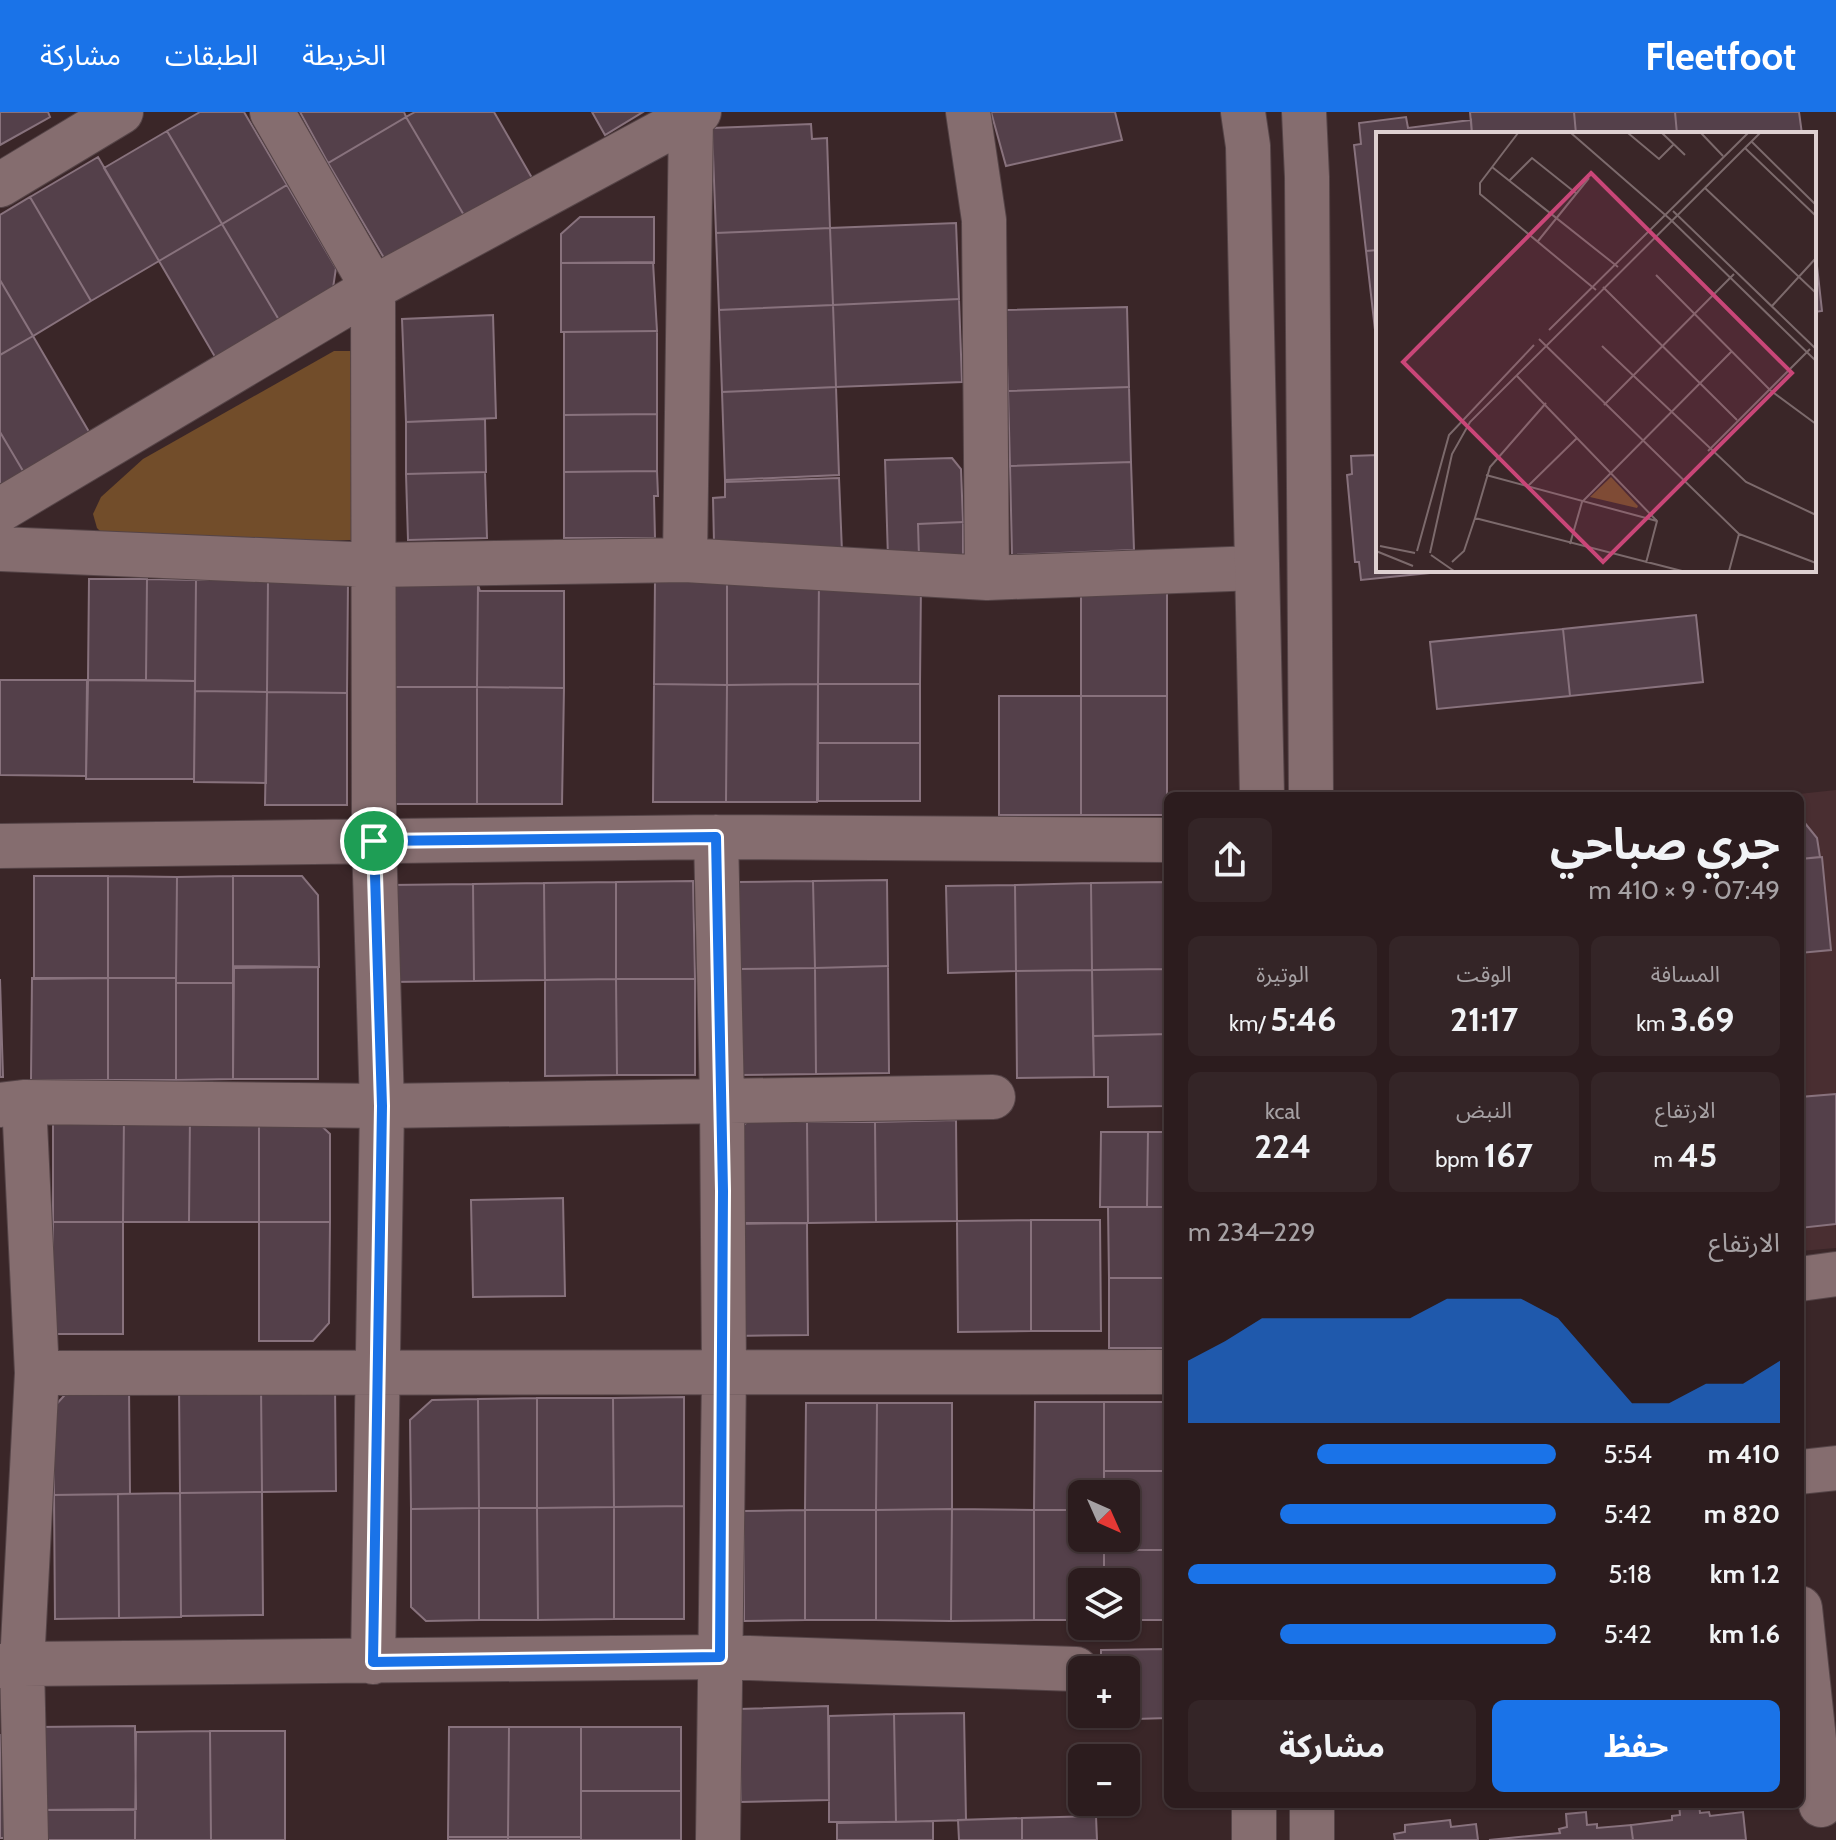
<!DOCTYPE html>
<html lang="ar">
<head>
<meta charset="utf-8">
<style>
  body { margin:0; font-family:Cabin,"Noto Sans Arabic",sans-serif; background:#342527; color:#f1f3f6; direction:rtl; height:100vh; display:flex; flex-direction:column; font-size:30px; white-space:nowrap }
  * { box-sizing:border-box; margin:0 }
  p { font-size:26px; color:#a6a1a4 }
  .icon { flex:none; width:44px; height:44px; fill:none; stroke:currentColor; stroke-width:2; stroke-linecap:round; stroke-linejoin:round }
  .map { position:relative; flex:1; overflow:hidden; direction:ltr }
  .panel { position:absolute; left:1164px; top:680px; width:640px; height:1016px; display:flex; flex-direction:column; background:#2c1c1e; border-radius:12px; box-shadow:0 2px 6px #0004,0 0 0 2px #483a3c; direction:rtl }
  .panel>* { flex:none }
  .needle { width:52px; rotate:135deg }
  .fabs { position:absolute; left:1068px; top:1368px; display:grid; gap:16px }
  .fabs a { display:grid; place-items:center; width:72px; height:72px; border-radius:12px; background:#2c1c1e; box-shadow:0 2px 6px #0004,0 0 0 2px #483a3c; font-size:40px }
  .pin { position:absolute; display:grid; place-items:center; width:68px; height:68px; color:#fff; margin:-34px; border:4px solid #fff; border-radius:50%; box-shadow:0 2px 8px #0007 }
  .round { display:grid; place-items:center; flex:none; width:84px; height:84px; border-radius:12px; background:#342527 }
  .summary { display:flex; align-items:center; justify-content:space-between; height:136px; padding:0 24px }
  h1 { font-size:44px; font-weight:700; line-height:60px }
  .stats { display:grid; grid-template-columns:repeat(3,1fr); gap:12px; height:136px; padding:8px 24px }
  .stats div { display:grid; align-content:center; border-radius:12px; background:#342527; text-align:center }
  .stats b { font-size:34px; font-weight:700 }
  .stats small { font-size:22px; font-weight:400 }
  .stats p { font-size:22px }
  .chart { height:224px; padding:16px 24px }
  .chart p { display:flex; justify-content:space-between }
  .chart svg { width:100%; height:144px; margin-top:8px; fill:#1a73e8; opacity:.7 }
  .action { display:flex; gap:16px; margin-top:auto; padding:16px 24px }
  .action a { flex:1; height:92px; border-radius:12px; background:#1a73e8; color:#fff; font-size:32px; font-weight:700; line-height:92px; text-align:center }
  .action a+a { background:#342527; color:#f1f3f6 }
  ul { padding:0 24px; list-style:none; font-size:26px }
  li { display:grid; grid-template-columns:128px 96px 1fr; align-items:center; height:60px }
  li i { height:20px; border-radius:10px; background:#1a73e8 }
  header { display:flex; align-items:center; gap:48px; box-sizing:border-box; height:112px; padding:0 40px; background:#1a73e8; color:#fff }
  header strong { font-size:38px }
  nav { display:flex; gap:44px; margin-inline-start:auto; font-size:28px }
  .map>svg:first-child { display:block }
  .built { fill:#492e31 }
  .forest { fill:#724d2a }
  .building { fill:#54404a; stroke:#88727d; stroke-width:2 }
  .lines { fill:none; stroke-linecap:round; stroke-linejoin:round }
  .minor-casing { stroke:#554447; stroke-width:46 }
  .secondary-casing { stroke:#554447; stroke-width:46 }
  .minor { stroke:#856d6f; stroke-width:44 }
  .secondary { stroke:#856d6f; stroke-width:44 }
  .route-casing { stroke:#fff; stroke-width:16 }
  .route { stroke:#1a73e8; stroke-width:10 }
  .inset-road { fill:none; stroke:#7c6a6c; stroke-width:2 }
  .view { fill:#c94678; fill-opacity:0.15; stroke:#c94678; stroke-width:4 }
  .inset-edge { fill:none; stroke:#ded0d1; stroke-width:4 }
</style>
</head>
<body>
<header>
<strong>Fleetfoot</strong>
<nav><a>الخريطة</a><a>الطبقات</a><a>مشاركة</a></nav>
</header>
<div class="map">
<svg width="1836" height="1728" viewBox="0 0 1836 1728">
  <rect width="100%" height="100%" fill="#3a2628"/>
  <path class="built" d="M 1836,678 L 1836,1136 L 1800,1139 L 1800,684 L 1780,684 Z"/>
  <path class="forest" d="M 334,239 L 357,239 L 352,428 L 164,432 L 106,425 L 97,416 L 93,402 L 101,385 L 143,347 Z"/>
  <path class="building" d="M 0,0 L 48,0 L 50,5 L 0,33 Z
    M 200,0 L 244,0 L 287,73 L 222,112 L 167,19 Z
    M 300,0 L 404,0 L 406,5 L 328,51 Z
    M 415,0 L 494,0 L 532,66 L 465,105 L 406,5 Z
    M 592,0 L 643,0 L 605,23 Z
    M 991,0 L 1115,0 L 1122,28 L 1006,54 Z
    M 1470,0 L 1574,0 L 1576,22 L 1472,22 Z
    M 1574,0 L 1675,0 L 1677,22 L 1576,22 Z
    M 1675,0 L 1799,0 L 1802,22 L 1677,22 Z
    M 406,5 L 465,105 L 387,151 L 328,51 Z
    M 1406,5 L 1408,16 L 1471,8 L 1472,22 L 1378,22 L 1378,138 L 1366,139 L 1354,33 L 1361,32 L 1359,11 Z
    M 811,12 L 812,27 L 827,26 L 830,116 L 716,121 L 712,16 Z
    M 167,19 L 222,112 L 159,149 L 104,56 Z
    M 98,45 L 159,149 L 91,189 L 30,85 Z
    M 287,73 L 336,156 L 332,183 L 282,213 L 222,112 Z
    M 30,85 L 91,189 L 33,224 L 0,168 L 0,103 Z
    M 580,105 L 654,105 L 654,151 L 561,151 L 561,122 Z
    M 956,111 L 959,187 L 833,193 L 830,116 Z
    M 222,112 L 282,213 L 218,250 L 159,149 Z
    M 830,116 L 833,193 L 719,198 L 716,121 Z
    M 1814,127 L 1822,199 L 1814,200 Z
    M 1378,138 L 1378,244 L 1366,139 Z
    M 653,150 L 657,219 L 561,220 L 561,151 Z
    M 0,168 L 33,224 L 0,243 Z
    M 959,187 L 962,270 L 836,275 L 833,193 Z
    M 833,193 L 836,275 L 722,280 L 719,198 Z
    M 1127,195 L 1129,275 L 1008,279 L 1005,198 Z
    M 493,203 L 496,306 L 406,310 L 402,207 Z
    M 657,219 L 657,302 L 564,303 L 564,220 Z
    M 33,224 L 92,325 L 26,364 L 0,320 L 0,243 Z
    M 836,275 L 839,363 L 725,368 L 722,280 Z
    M 1129,275 L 1131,350 L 1010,354 L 1008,279 Z
    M 657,302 L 657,359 L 564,360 L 564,303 Z
    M 485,307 L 486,360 L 406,362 L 406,310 Z
    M 0,320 L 26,364 L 0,375 Z
    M 1378,343 L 1378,458 L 1429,458 L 1429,461 L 1361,468 L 1359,450 L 1355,450 L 1347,363 L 1352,362 L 1351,344 Z
    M 952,346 L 961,357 L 963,410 L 918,412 L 919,445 L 888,446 L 885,348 Z
    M 1131,350 L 1134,438 L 1012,443 L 1010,354 Z
    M 657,359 L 658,384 L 654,384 L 655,426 L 564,426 L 564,360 Z
    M 485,360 L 487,426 L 408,428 L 406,362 Z
    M 839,366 L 842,440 L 714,430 L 713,386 L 725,385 L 725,370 Z
    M 963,410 L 963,444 L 919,445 L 918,412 Z
    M 89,467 L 147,467 L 146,568 L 88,568 Z
    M 147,467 L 196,468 L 195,569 L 146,568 Z
    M 196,468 L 268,468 L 267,580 L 195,579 Z
    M 268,468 L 348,469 L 347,581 L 267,580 Z
    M 655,468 L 727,468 L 727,573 L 654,572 Z
    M 727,468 L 819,469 L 818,572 L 727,573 Z
    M 819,469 L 921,469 L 920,572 L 818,572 Z
    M 394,472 L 478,473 L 477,575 L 393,575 Z
    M 478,473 L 480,479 L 564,479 L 564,576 L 477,575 Z
    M 1081,480 L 1167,480 L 1167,584 L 1081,584 Z
    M 1696,503 L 1703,570 L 1570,584 L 1563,517 Z
    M 1563,517 L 1570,584 L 1437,597 L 1430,530 Z
    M 0,568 L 87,568 L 86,664 L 0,663 Z
    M 88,568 L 195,569 L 194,667 L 86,667 Z
    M 654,572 L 727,573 L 726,690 L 653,690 Z
    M 818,572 L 920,572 L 920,631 L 818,631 Z
    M 818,572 L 817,690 L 726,690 L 727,573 Z
    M 393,575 L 477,575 L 477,692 L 392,692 Z
    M 477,575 L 564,576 L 562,692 L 477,692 Z
    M 195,579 L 267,580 L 266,671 L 194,670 Z
    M 267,580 L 347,581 L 347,693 L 265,693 Z
    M 999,584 L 1081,584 L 1081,703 L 999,703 Z
    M 1081,584 L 1167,584 L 1167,703 L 1081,703 Z
    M 818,631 L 920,631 L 920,689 L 818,689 Z
    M 1800,705 L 1817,726 L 1820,745 L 1800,747 Z
    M 1822,745 L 1831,838 L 1800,841 L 1800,747 Z
    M 34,764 L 108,764 L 108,866 L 34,867 Z
    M 108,764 L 177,765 L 176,866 L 108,866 Z
    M 233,764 L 302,764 L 318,783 L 319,855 L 233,854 Z
    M 233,764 L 233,871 L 176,871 L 177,765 Z
    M 887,768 L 888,854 L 815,856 L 813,769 Z
    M 693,769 L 695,867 L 616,867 L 616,770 Z
    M 813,769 L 815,856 L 739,857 L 738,770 Z
    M 616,770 L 616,867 L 545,868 L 544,771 Z
    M 1168,770 L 1168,857 L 1092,858 L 1091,771 Z
    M 544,771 L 545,868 L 474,869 L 473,772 Z
    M 1091,771 L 1092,858 L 1016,859 L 1015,773 Z
    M 473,772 L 474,869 L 392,870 L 391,773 Z
    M 1015,773 L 1016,859 L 948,861 L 946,774 Z
    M 888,854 L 889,961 L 816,962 L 815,856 Z
    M 318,855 L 318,967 L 233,967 L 234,856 Z
    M 815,856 L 816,962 L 740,963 L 739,857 Z
    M 1168,857 L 1168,922 L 1093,924 L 1092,858 Z
    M 1092,858 L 1094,965 L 1017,966 L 1016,859 Z
    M 32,866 L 108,866 L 108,968 L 31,968 Z
    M 108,866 L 176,866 L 176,968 L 108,968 Z
    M 0,867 L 3,965 L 0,965 Z
    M 616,867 L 695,867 L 695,963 L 617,963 Z
    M 616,867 L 617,963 L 545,964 L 545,868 Z
    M 176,871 L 233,871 L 233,967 L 176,968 Z
    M 1168,922 L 1168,994 L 1108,995 L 1108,965 L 1094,965 L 1093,924 Z
    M 1836,982 L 1836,1112 L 1800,1116 L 1800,985 Z
    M 259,1001 L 309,1002 L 330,1022 L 330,1110 L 259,1110 Z
    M 259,1001 L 259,1110 L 189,1110 L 190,1002 Z
    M 53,1002 L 124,1002 L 123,1110 L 53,1110 Z
    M 124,1002 L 190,1002 L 189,1110 L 123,1110 Z
    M 956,1008 L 957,1109 L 876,1110 L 875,1010 Z
    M 747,1010 L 807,1010 L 808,1111 L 733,1111 L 732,1024 Z
    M 807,1010 L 875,1010 L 876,1110 L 808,1111 Z
    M 1101,1020 L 1148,1020 L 1147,1095 L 1100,1095 Z
    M 1148,1020 L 1168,1020 L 1168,1095 L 1147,1095 Z
    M 563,1086 L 565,1184 L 473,1185 L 471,1088 Z
    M 1108,1095 L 1168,1095 L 1168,1166 L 1109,1166 Z
    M 1031,1108 L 1031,1219 L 958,1220 L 957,1109 Z
    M 1031,1108 L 1100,1108 L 1101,1219 L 1031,1219 Z
    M 53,1110 L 123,1110 L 123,1222 L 52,1222 Z
    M 259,1110 L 330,1110 L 329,1211 L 313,1229 L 259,1229 Z
    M 807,1111 L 808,1223 L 733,1224 L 732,1112 Z
    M 1109,1166 L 1168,1166 L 1168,1236 L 1109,1236 Z
    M 335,1271 L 336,1379 L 262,1380 L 261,1272 Z
    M 261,1272 L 262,1380 L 180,1381 L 179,1274 Z
    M 129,1274 L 130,1382 L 54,1383 L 53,1296 L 72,1275 Z
    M 684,1285 L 684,1394 L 614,1395 L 613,1286 Z
    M 537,1286 L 537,1396 L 479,1396 L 478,1287 Z
    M 537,1286 L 613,1286 L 614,1395 L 537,1396 Z
    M 478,1287 L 479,1396 L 411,1397 L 410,1308 L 432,1288 Z
    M 1035,1290 L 1104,1290 L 1104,1382 L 1082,1382 L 1082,1398 L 1034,1398 Z
    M 1104,1290 L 1168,1290 L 1168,1359 L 1104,1359 Z
    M 806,1291 L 877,1291 L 876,1398 L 805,1398 Z
    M 877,1291 L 952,1291 L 952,1397 L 876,1398 Z
    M 1104,1359 L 1168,1359 L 1168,1438 L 1104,1438 L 1104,1426 L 1126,1426 L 1126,1382 L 1104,1382 Z
    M 262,1380 L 263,1503 L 181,1504 L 180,1381 Z
    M 180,1381 L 181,1505 L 119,1506 L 118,1382 Z
    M 118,1382 L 119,1506 L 55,1507 L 54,1383 Z
    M 684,1394 L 684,1507 L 614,1507 L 614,1395 Z
    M 614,1395 L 614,1507 L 538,1508 L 537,1396 Z
    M 479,1396 L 479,1508 L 426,1509 L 411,1495 L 411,1397 Z
    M 479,1396 L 537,1396 L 538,1508 L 479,1508 Z
    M 952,1397 L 1034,1398 L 1034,1508 L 951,1509 Z
    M 952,1397 L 951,1509 L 876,1508 L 876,1398 Z
    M 805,1398 L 876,1398 L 876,1508 L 805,1508 Z
    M 805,1398 L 805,1508 L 744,1509 L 744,1399 Z
    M 1034,1398 L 1082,1398 L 1082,1426 L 1104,1426 L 1104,1470 L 1082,1470 L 1082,1508 L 1034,1508 Z
    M 1104,1438 L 1168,1438 L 1168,1508 L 1126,1508 L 1126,1470 L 1104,1470 Z
    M 1168,1537 L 1168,1606 L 1102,1608 L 1102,1602 L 1126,1602 L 1126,1558 L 1101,1558 L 1101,1538 Z
    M 828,1594 L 829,1688 L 741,1690 L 739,1597 Z
    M 964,1601 L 966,1708 L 896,1710 L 894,1602 Z
    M 894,1602 L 896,1710 L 829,1710 L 829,1604 Z
    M 135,1614 L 136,1697 L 36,1698 L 36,1615 Z
    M 449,1615 L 509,1615 L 508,1725 L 448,1725 Z
    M 509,1615 L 581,1615 L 581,1725 L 508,1725 Z
    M 581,1615 L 681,1615 L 681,1679 L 581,1679 Z
    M 210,1619 L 285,1619 L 285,1728 L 211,1728 Z
    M 210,1619 L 211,1728 L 135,1728 L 136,1620 Z
    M 0,1623 L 5,1623 L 9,1726 L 0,1726 Z
    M 581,1679 L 681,1679 L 681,1728 L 581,1728 Z
    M 1679,1692 L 1699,1692 L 1700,1701 L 1709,1700 L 1710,1704 L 1743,1700 L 1746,1728 L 1633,1728 L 1631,1713 L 1672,1708 L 1672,1704 L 1680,1703 Z
    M 36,1698 L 135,1698 L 135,1728 L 36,1728 Z
    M 1586,1700 L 1587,1713 L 1597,1712 L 1597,1716 L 1631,1713 L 1633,1728 L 1489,1728 L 1560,1721 L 1559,1717 L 1567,1715 L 1566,1702 Z
    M 1096,1704 L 1097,1728 L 1022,1728 L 1022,1706 Z
    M 1022,1706 L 1022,1728 L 959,1728 L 958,1708 Z
    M 1450,1708 L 1451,1715 L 1476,1712 L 1478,1728 L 1395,1728 L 1394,1722 L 1405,1720 L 1405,1713 Z
    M 933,1709 L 933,1728 L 837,1728 L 837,1711 Z
    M 448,1725 L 508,1725 L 508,1728 L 448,1728 Z
    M 508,1725 L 581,1725 L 581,1728 L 508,1728 Z"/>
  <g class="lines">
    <defs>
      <path id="minor" d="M 272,0 L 373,176 L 374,729 L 382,994 L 373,1550
        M 968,0 L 984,108 L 987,466
        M 0,73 L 121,0
        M 0,398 L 373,176 L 699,0
        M 0,437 L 375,453 L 685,448 L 987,466 L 1257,456
        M 685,448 L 691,5
        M 716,725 L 722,987 L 724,1261 L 718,1728
        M 0,734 L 716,725 L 1168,728
        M 24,990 L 37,1261 L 22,1552 L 26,1728
        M 0,993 L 24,990 L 382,994 L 993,985
        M 1800,1167 L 1836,1162
        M 37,1261 L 1168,1260
        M 1800,1360 L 1836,1356
        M 1800,1496 L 1821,1693
        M 0,1554 L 22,1552 L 720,1545 L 1076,1557"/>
      <path id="secondary" d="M 1243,0 L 1248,34 L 1262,684
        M 1304,0 L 1307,65 L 1311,684
        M 1312,1692 L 1312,1728
        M 1254,1728 L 1254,1692"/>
    </defs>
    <use href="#minor" class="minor-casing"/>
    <use href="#secondary" class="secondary-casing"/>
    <use href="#minor" class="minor"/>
    <use href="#secondary" class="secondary"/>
  </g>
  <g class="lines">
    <defs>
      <path id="route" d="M 716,725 L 723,1079 L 720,1545 L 373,1550 L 382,994 L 374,729 Z"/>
    </defs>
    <use href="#route" class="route-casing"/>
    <use href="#route" class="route"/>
  </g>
  <g transform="translate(1376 20)">
    <rect width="440" height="440" fill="#3a2628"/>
    <path d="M 235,345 L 262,374 L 261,376 L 214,365 Z" fill="#724d2a"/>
    <path class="inset-road" d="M 142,1 L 104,51 L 104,62 L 220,158M 195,1 L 295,88 L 440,229M 252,1 L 283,27 L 298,12M 286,1 L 309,23M 325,1 L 347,24M 375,9 L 440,73M 369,16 L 440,84M 116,35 L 242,135M 133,49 L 156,26 L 201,62M 329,56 L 440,161M 297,79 L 440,217M 162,109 L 213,46M 280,143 L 394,258 L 440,292M 227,155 L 361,288M 396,174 L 440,126M 173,198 L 372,1M 163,207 L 363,402 L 440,431M 226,214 L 370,350 L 440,383M 140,243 L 281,389 L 270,431M 170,271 L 114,335 L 99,386 L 306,439M 228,273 L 358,142M 332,319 L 434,217M 110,343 L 281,389M 152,354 L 201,306M 194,412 L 206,370 L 355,220M 4,414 L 39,421M 0,419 L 37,434M 41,419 L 73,303 L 158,213M 54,421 L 76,322 L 94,290 L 384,1M 55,423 L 78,439M 76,430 L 88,419 L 99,386M 353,439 L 363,402"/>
    <path class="view" d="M 215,41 L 416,241 L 227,430 L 27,230 Z"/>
    <rect width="440" height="440" class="inset-edge"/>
  </g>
</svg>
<div class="fabs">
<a><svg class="needle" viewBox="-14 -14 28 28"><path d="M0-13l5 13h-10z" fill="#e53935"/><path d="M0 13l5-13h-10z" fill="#a6a1a4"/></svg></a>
<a><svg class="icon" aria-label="layers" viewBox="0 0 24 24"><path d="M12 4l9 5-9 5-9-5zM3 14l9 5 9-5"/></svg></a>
<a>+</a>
<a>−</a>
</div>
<div class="pin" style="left:374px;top:729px;background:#1e9e55"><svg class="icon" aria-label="arrive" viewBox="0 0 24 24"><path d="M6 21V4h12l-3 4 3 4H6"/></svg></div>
<section class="panel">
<div class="summary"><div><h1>جري صباحي</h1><p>07:49 · 9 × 410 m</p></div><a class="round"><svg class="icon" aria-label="share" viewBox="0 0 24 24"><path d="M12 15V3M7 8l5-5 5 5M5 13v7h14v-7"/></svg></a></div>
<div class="stats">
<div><p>المسافة</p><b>3.69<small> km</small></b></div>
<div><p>الوقت</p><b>21:17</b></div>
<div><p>الوتيرة</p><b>5:46<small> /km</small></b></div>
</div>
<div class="stats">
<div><p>الارتفاع</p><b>45<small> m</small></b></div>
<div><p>النبض</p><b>167<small> bpm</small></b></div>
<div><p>kcal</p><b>224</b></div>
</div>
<div class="chart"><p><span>الارتفاع</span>229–234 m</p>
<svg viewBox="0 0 160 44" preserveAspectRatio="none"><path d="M0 44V25L10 19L20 12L30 12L40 12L50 12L60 12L70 6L80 6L90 6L100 12L110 25L120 38L130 38L140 32L150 32L160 25V44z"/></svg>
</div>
<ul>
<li><b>410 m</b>5:54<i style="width:65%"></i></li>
<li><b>820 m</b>5:42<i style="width:75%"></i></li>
<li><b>1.2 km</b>5:18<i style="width:100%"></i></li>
<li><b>1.6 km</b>5:42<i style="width:75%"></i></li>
</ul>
<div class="action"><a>حفظ</a><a>مشاركة</a></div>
</section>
</div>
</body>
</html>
